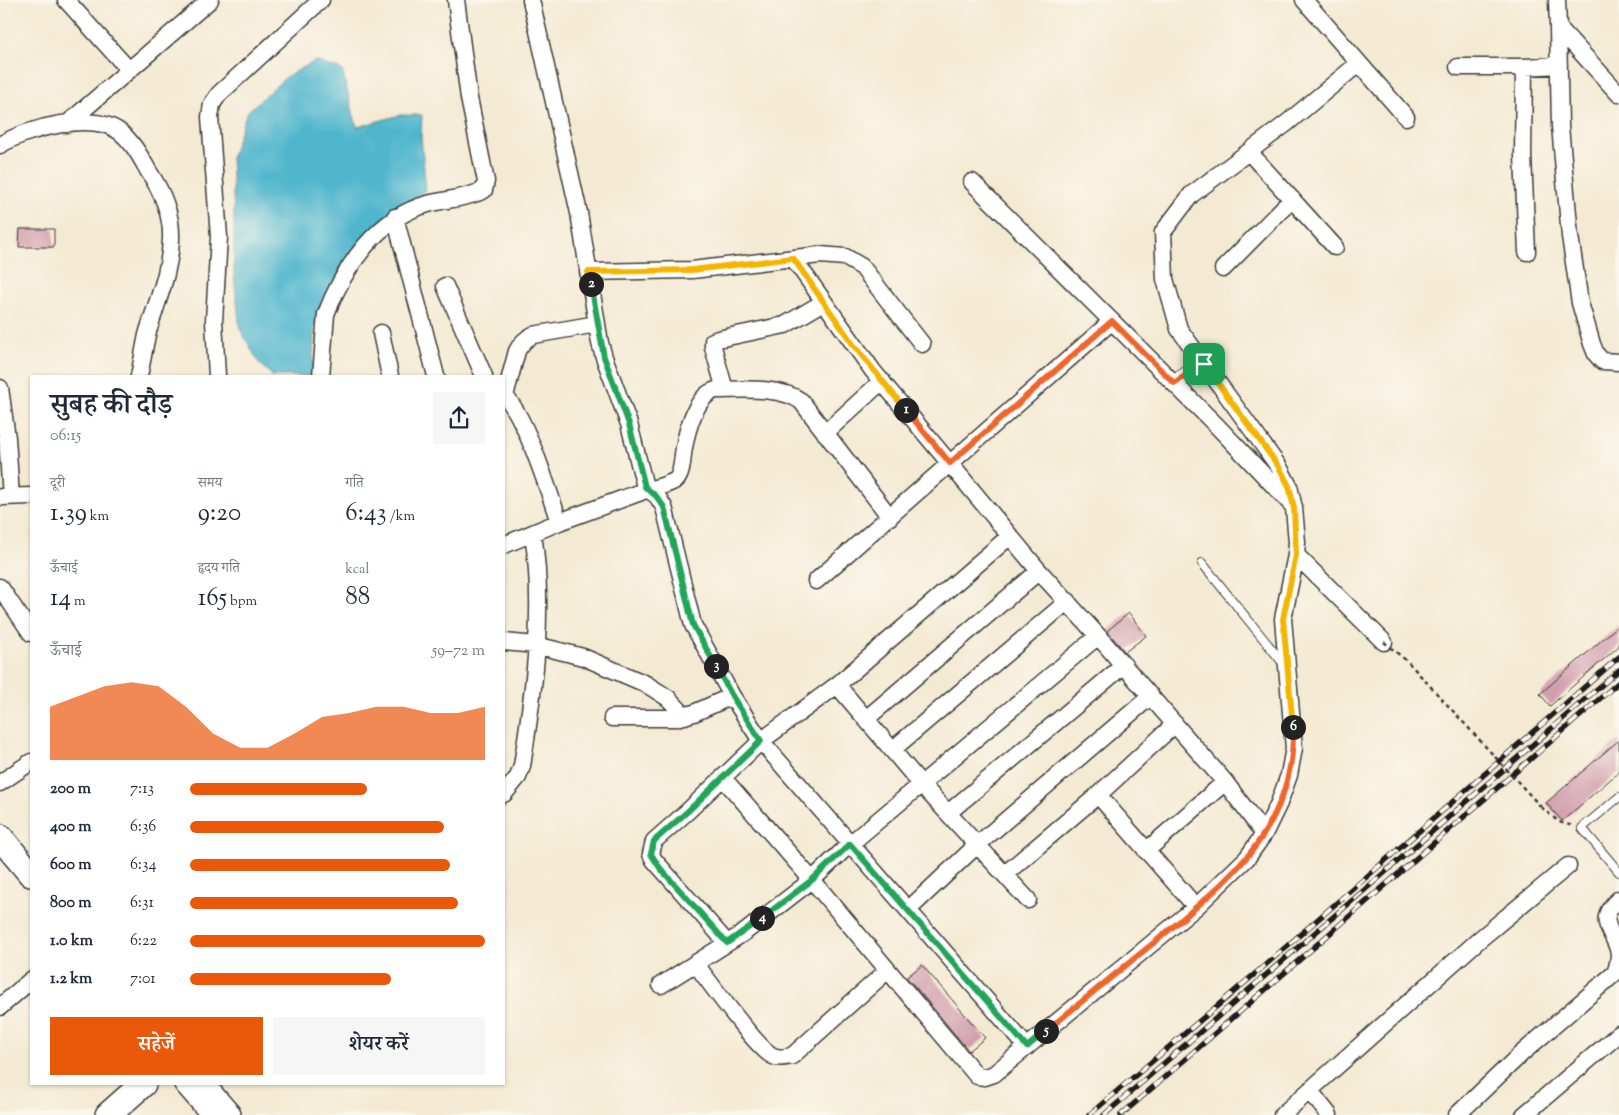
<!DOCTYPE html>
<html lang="hi">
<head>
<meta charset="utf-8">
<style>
  body { margin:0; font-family:"Sorts Mill Goudy","Noto Serif Devanagari",serif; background:#f6f6f7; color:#1f2937; height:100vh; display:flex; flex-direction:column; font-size:19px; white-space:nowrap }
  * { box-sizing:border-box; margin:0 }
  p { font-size:16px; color:#747a83 }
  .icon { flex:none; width:28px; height:28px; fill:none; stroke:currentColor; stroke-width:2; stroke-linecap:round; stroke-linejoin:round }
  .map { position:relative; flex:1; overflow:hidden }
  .side { position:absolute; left:30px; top:375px; width:475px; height:710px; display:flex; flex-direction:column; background:#fff; border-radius:0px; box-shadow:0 1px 4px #0004 }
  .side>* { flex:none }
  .pin { position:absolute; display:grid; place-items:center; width:42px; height:42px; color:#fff; margin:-21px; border-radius:10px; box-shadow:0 2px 8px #0006 }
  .km { position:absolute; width:25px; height:25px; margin:-12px; border-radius:50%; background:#222; color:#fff; font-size:14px; line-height:25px; text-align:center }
  .round { display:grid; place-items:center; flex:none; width:52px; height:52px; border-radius:0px; background:#f6f6f7 }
  .summary { display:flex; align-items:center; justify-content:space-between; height:85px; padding:0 20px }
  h1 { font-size:28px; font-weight:600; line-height:38px }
  .figures { display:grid; grid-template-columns:repeat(3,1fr); gap:8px; height:85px; padding:5px 20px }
  .figures div { display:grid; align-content:center }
  .figures b { font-size:25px; font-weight:600 }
  .figures small { font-size:14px; font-weight:400 }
  .figures p { font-size:14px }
  .chart { height:140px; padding:10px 20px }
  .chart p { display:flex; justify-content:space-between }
  .chart svg { width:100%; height:90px; margin-top:5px; fill:#ea580c; opacity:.7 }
  .button { display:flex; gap:10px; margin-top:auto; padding:10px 20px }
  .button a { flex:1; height:58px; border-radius:0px; background:#ea580c; color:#fff; font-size:20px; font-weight:600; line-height:58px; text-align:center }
  .button a+a { background:#f6f6f7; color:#1f2937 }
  ul { padding:0 20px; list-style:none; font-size:16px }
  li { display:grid; grid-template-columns:80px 60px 1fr; align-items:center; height:38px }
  li i { height:12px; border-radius:6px; background:#ea580c }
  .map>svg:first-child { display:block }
  .water { fill:#4fb6cd; stroke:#366974 }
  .building { fill:#d19ead }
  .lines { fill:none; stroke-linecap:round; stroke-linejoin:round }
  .lane-casing { stroke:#3c3b37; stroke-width:10 }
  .street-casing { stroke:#3c3b37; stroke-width:19 }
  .primary-casing { stroke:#3c3b37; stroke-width:28 }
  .path { stroke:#3c3b37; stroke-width:2.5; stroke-dasharray:4 4; stroke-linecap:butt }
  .lane { stroke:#fff; stroke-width:8 }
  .street { stroke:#fff; stroke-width:16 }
  .primary { stroke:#fff; stroke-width:25 }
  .rail-casing { stroke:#1c1c1c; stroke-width:5.5 }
  .rail { stroke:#fbf7ec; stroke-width:4; stroke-dasharray:11; stroke-linecap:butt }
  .path-bridge { stroke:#3c3b37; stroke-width:2.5; stroke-dasharray:4 4; stroke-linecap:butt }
  .split-1-casing { stroke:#fff; stroke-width:10 }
  .split-2-casing { stroke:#fff; stroke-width:10 }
  .split-3-casing { stroke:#fff; stroke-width:10 }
  .split-4-casing { stroke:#fff; stroke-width:10 }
  .split-5-casing { stroke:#fff; stroke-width:10 }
  .split-6-casing { stroke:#fff; stroke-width:10 }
  .split-7-casing { stroke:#fff; stroke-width:10 }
  .split-1 { stroke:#f0652b; stroke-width:6 }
  .split-2 { stroke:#f5b400; stroke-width:6 }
  .split-3 { stroke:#22a559; stroke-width:6 }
  .split-4 { stroke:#22a559; stroke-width:6 }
  .split-5 { stroke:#22a559; stroke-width:6 }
  .split-6 { stroke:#f0652b; stroke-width:6 }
  .split-7 { stroke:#f5b400; stroke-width:6 }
</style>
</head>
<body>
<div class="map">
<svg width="1619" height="1115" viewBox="0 0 1619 1115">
  <rect width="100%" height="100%" fill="#fbf7ec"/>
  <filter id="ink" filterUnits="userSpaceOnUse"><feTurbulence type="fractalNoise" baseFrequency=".02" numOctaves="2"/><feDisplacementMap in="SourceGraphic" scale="10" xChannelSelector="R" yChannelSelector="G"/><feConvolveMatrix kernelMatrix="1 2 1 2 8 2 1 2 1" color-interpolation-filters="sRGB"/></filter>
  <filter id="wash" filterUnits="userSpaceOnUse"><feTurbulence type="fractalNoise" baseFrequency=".0096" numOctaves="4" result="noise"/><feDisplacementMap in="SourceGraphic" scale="20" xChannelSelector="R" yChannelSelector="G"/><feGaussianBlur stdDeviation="1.12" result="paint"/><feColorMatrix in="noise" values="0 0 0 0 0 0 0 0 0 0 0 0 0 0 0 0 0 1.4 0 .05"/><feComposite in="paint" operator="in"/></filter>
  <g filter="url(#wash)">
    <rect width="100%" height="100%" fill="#f4ead3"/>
    <path class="water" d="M 315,61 L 342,70 L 357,127 L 400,115 L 422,115 L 421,137 L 426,190 L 361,239 L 332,289 L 314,328 L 313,376 L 272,376 L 259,363 L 240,329 L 234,275 L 234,214 L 231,158 L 247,112 L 286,77 Z"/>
    <g id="blocks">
      <path class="building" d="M 20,229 L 54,229 L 54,247 L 19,247 Z
        M 1129,613 L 1146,636 L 1125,652 L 1107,631 Z
        M 1619,625 L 1619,646 L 1550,706 L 1540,694 Z
        M 1619,740 L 1619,772 L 1562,821 L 1546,803 Z
        M 922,965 L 985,1038 L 969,1051 L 907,977 Z"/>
    </g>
  </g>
  <g filter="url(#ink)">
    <use href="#blocks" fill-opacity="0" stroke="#3c3b37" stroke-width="1"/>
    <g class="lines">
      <defs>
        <path id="lane" d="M 1202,563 L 1283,663
          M 1619,797 L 1582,828 L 1619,872"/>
        <path id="street" d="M 66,0 L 129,70
          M 1304,0 L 1406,117
          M 1557,0 L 1558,27 L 1619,94
          M 1558,27 L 1560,126 L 1570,236 L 1580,303 L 1592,344 L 1596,354 L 1602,361 L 1619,362
          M 1458,67 L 1524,67 L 1559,65
          M 1524,67 L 1523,155 L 1527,252
          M 67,124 L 210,0
          M 0,145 C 27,128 93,111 120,132 C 133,142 141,158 149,172 C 163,193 172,214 171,239 C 170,274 156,303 147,335 C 144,349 142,362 139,376
          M 1249,152 L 1335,247
          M 972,182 L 1218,427 L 1294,507
          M 395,217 L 436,376
          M 793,258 L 873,371 L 1039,571 L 1098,636 L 1225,782 L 1264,834
          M 1223,269 L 1292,199
          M 588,272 L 692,270 L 820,255 L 845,257 L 862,267 L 922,344
          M 445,286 L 484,376
          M 381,333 L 390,376
          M 217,376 L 214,321 L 219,237 L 210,117 L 212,104 L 219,94 L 321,0
          M 321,376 L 326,314 C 344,267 378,217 428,204 C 446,199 466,199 484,190 L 486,181 L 484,172 L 469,98 L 456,0
          M 1174,383 L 1204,364
          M 0,388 L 7,438 L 11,497
          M 725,390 L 713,347 L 713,341 L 718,339 L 785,325 L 824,302
          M 504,396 C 524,411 550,495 559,522
          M 505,396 L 517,351 C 521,343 525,339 533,335 L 597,324
          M 825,433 L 882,381
          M 645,487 L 657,496 L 664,507 L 693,625 L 732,696 L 761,741 L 1027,1047
          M 648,490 C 657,487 670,485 677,479 C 683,471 682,457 684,448 C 687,430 696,395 716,390 C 741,390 780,386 801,401 L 890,517
          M 1,497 L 31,496
          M 504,545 L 559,522 L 641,492 L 645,487 L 629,424 L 604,357 L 600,343 L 579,213 L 531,0
          M 1296,555 L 1384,642
          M 816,581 L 1112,321
          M 0,587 L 31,633
          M 504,642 L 536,645 L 583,657 L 646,684 L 668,698 L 685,716
          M 837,685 L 921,784 L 1028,900
          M 612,718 L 676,718 L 694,713 L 732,696
          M 866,719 L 1039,571
          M 892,750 L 1068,601
          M 723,778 L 812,880 L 977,1076 L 985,1077 L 994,1074 L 1196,907 L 1247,858 L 1264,834 L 1279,803 L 1289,775 L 1294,748 L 1283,619 L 1296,555 L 1297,542 L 1294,508 L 1289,486 L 1279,467 L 1179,329 L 1165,279 L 1163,232 L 1191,195 L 1287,123 L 1358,64
          M 0,783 L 31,762
          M 504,794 L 518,777 L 522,766 C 534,689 545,611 533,534
          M 1098,795 L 1175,724
          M 948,813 L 1124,665
          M 1146,851 L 1225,782
          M 1005,874 L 1098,795 L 1196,907
          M 908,910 L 977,845 L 1151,696
          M 727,943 L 654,860 L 651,854 L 654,841 L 688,811 L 761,741 L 837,685 L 1010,536
          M 695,963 C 708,980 758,1050 773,1056 C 779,1059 786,1057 792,1056 L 888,970
          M 661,985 L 745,932 L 812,880 L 850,844 L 1098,636
          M 0,1007 L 31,980
          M 182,1084 L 209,1115
          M 1310,1091 L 1329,1115
          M 1282,1115 L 1480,939 L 1568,866
          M 1457,1115 L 1521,1054 L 1615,973 C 1618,966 1619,960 1619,953 C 1615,931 1593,921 1619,899
          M 1524,1115 L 1619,1034"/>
        <path id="primary" d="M 0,837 L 31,874
          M 201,1084 L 228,1115
          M 108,1115 L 143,1084"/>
      </defs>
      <use href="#lane" class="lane-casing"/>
      <use href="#street" class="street-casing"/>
      <use href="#primary" class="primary-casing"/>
      <path class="path" d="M 1541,807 L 1559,822 L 1573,826"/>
      <use href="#lane" class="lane"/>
      <use href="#street" class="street"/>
      <use href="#primary" class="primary"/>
      <defs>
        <path id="rail" d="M 1089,1115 L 1263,967 L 1619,657
          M 1104,1115 L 1619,670
          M 1121,1115 L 1619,682"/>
      </defs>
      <use href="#rail" class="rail-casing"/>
      <use href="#rail" class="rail"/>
      <path class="path-bridge" d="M 1384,642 L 1408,662 L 1541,807"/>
    </g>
  </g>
  <g class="lines" filter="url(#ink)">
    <defs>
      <path id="split-1" d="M 906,410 L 950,463 L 1112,321 L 1174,383 L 1204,364"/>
      <path id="split-2" d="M 591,284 L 588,272 L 692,270 L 793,258 L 855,347 L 906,410"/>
      <path id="split-3" d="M 591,284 L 604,357 L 629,424 L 645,487 L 656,496 L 664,507 L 693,625 L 716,666"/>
      <path id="split-4" d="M 716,666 L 732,696 L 761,741 L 688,811 L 654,841 L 651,854 L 660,868 L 727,943 L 762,918"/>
      <path id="split-5" d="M 762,918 L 812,880 L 850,844 L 1027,1047 L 1046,1031"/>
      <path id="split-6" d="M 1046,1031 C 1084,1000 1122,968 1161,937 C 1194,909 1240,872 1263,835 C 1284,802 1294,765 1293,727"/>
      <path id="split-7" d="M 1204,364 L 1279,467 L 1289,486 L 1294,508 L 1296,555 L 1283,619 L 1293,727"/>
    </defs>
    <use href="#split-1" class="split-1-casing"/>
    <use href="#split-2" class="split-2-casing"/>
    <use href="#split-3" class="split-3-casing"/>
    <use href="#split-4" class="split-4-casing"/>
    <use href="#split-5" class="split-5-casing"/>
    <use href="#split-6" class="split-6-casing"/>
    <use href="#split-7" class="split-7-casing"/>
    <use href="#split-1" class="split-1"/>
    <use href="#split-2" class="split-2"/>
    <use href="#split-3" class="split-3"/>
    <use href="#split-4" class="split-4"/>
    <use href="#split-5" class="split-5"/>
    <use href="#split-6" class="split-6"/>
    <use href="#split-7" class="split-7"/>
  </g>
</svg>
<div class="pin" style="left:1204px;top:364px;background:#1e9e55"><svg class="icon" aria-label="arrive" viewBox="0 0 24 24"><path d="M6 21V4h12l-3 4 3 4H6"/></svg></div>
<b class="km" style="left:906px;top:410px">1</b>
<b class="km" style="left:591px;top:284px">2</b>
<b class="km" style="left:716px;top:666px">3</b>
<b class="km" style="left:762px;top:918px">4</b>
<b class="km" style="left:1046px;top:1031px">5</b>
<b class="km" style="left:1293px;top:727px">6</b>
<section class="side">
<div class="summary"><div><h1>सुबह की दौड़</h1><p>06:15</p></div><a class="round"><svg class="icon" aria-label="share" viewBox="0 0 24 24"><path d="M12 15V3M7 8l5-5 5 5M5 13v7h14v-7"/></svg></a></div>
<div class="figures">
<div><p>दूरी</p><b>1.39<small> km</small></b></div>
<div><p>समय</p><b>9:20</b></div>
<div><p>गति</p><b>6:43<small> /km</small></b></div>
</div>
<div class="figures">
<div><p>ऊँचाई</p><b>14<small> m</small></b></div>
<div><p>हृदय गति</p><b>165<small> bpm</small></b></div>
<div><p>kcal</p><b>88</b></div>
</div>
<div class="chart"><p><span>ऊँचाई</span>59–72 m</p>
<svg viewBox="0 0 160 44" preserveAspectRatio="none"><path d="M0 44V18L10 13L20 8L30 6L40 8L50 18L60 31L70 38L80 38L90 31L100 23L110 21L120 18L130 18L140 21L150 21L160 18V44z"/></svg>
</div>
<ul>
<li><b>200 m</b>7:13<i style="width:60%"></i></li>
<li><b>400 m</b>6:36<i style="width:86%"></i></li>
<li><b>600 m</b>6:34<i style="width:88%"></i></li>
<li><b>800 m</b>6:31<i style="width:91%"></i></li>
<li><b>1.0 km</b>6:22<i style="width:100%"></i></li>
<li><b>1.2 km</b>7:01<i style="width:68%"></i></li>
</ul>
<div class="button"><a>सहेजें</a><a>शेयर करें</a></div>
</section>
</div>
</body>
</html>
